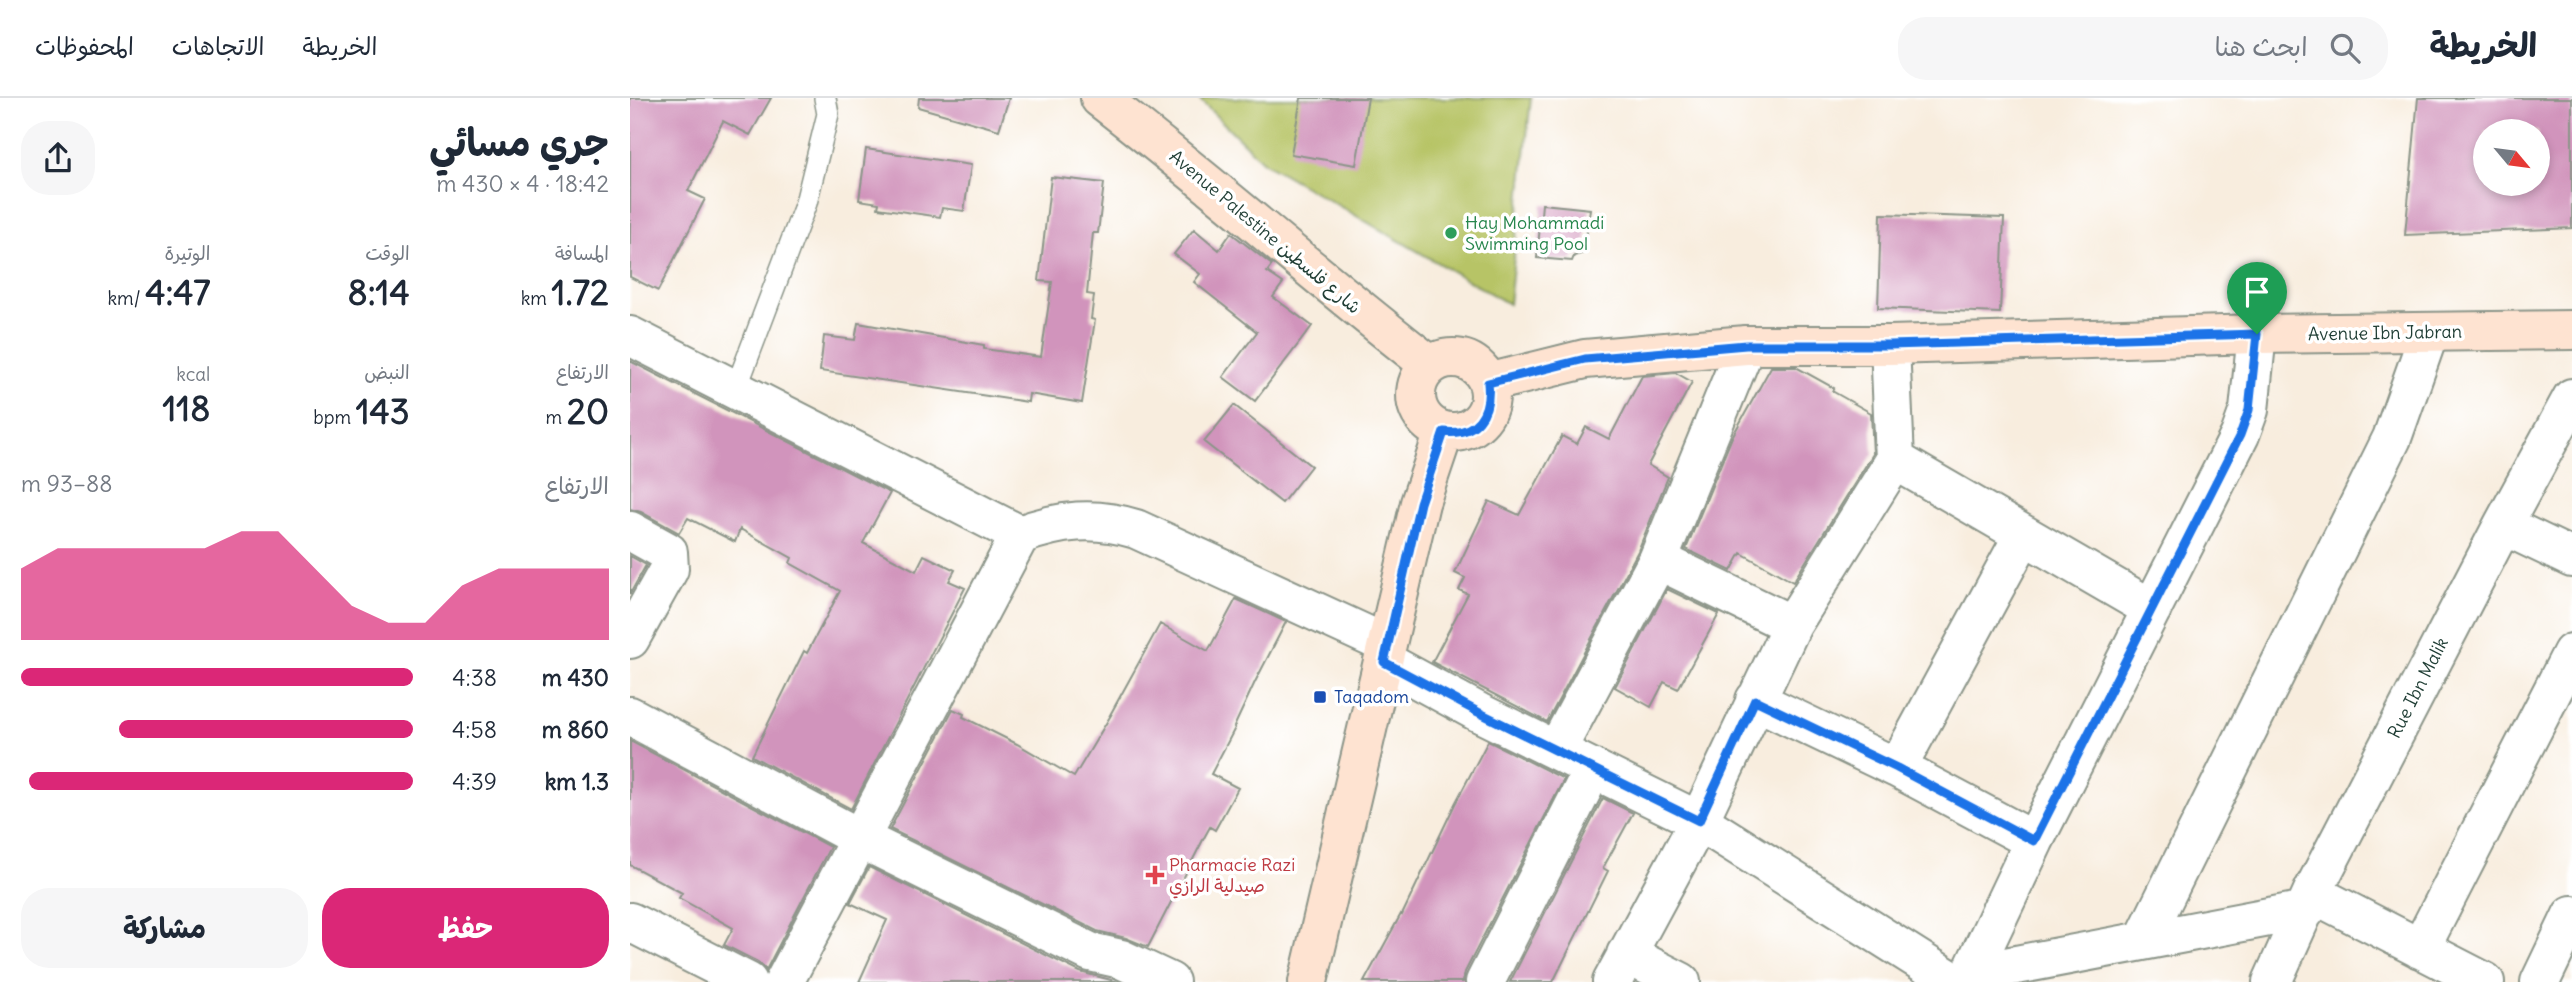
<!DOCTYPE html>
<html lang="ar">
<head>
<meta charset="utf-8">
<style>
  body { margin:0; font-family:Delius,"Playpen Sans Arabic",sans-serif; background:#f6f6f7; color:#1f2937; direction:rtl; height:100vh; display:flex; flex-direction:column; font-size:26px; white-space:nowrap }
  * { box-sizing:border-box; margin:0 }
  p { font-size:23px; color:#747a83 }
  .icon { flex:none; width:38px; height:38px; fill:none; stroke:currentColor; stroke-width:2; stroke-linecap:round; stroke-linejoin:round }
  .map { position:relative; flex:1; overflow:hidden; direction:ltr }
  .details { display:flex; flex-direction:column; background:#fff; width:630px }
  .details>* { flex:none }
  .needle { width:46px; rotate:119deg }
  .fabs { position:absolute; left:1843px; top:21px; display:grid; gap:14px }
  .fabs a { display:grid; place-items:center; width:77px; height:77px; border-radius:50%; background:#fff; box-shadow:0 4px 10px #0003; font-size:35px }
  .pin { position:absolute; display:grid; place-items:center; width:60px; height:60px; color:#fff; margin:-72px -30px; border-radius:50% 50% 50% 0; rotate:-45deg; box-shadow:0 0 7px #0007 }
  .pin .icon { rotate:45deg }
  .round { display:grid; place-items:center; flex:none; width:74px; height:74px; border-radius:28px; background:#f6f6f7 }
  .overview { display:flex; align-items:center; justify-content:space-between; height:119px; padding:0 21px }
  h1 { font-size:38px; font-weight:700; line-height:52px }
  .stats { display:grid; grid-template-columns:repeat(3,1fr); gap:10px; height:119px; padding:7px 21px }
  .stats div { display:grid; align-content:center }
  .stats b { font-size:35px; font-weight:700 }
  .stats small { font-size:19px; font-weight:400 }
  .stats p { font-size:19px }
  .chart { height:196px; padding:14px 21px }
  .chart p { display:flex; justify-content:space-between }
  .chart svg { width:100%; height:126px; margin-top:7px; fill:#db2777; opacity:.7 }
  .action { display:flex; gap:14px; margin-top:auto; padding:14px 21px }
  .action a { flex:1; height:80px; border-radius:28px; background:#db2777; color:#fff; font-size:28px; font-weight:700; line-height:80px; text-align:center }
  .action a+a { background:#f6f6f7; color:#1f2937 }
  ul { padding:0 21px; list-style:none; font-size:23px }
  li { display:grid; grid-template-columns:112px 84px 1fr; align-items:center; height:52px }
  li i { height:18px; border-radius:9px; background:#db2777 }
  header { display:flex; align-items:center; gap:42px; box-sizing:border-box; height:98px; padding:0 35px; background:#fff; border-bottom:2px solid #e0e1e3 }
  header strong { font-size:33px }
  nav { display:flex; gap:38px; margin-inline-start:auto; font-size:24px }
  .search { width:490px; height:63px; background:#f6f6f7; display:flex; align-items:center; gap:18px; box-sizing:border-box; padding:0 24px; border-radius:28px; color:#747a83; font-size:26px }
  main { display:flex; flex:1; min-height:0 }
  .map>svg:first-child { display:block }
  .green { fill:#b7c466; stroke:#6b804d; stroke-width:2 }
  .building { fill:#d194bc; fill-rule:evenodd }
  .lines { fill:none; stroke-linecap:round; stroke-linejoin:round }
  .lane-casing { stroke:#8c9589; stroke-width:24 }
  .street-casing { stroke:#8c9589; stroke-width:42 }
  .secondary-casing { stroke:#8c9589; stroke-width:42 }
  .lane { stroke:#fff; stroke-width:21 }
  .street { stroke:#fff; stroke-width:38 }
  .secondary { stroke:#fee3d1; stroke-width:38 }
  .route-casing { stroke:#fff; stroke-width:14 }
  .route { stroke:#1a73e8; stroke-width:9 }
  .leisure-dot { fill:#2e9e5b; stroke:#fff; stroke-width:2.5 }
  .transit-dot { fill:#1a4fb4; stroke:#fff; stroke-width:2.5 }
  .health-dot { fill:#e0444e; stroke:#fff; stroke-width:2.5 }
  .labels { text-anchor:middle; stroke-width:7; stroke-linejoin:round; paint-order:stroke }
  .leisure-label { font-size:18px; fill:#27864d; stroke:#fff; text-anchor:start }
  .street-label { font-size:18px; fill:#1f3d34; stroke:#fff }
  .transit-label { font-size:18px; fill:#164399; stroke:#fff; text-anchor:start }
  .health-label { font-size:18px; fill:#be3a42; stroke:#fff; text-anchor:start }
</style>
</head>
<body>
<header>
<strong>الخريطة</strong>
<div class="search"><svg class="icon" aria-label="search" viewBox="0 0 24 24"><circle cx="10" cy="10" r="6"/><path d="M15 15l6 6"/></svg>ابحث هنا</div>
<nav><a>الخريطة</a><a>الاتجاهات</a><a>المحفوظات</a></nav>
</header>
<main>
<div class="map">
<svg width="1942" height="884" viewBox="0 0 1942 884">
  <rect width="100%" height="100%" fill="#fff"/>
  <filter id="ink" filterUnits="userSpaceOnUse"><feTurbulence type="fractalNoise" baseFrequency=".0143" numOctaves="2"/><feDisplacementMap in="SourceGraphic" scale="14" xChannelSelector="R" yChannelSelector="G"/><feConvolveMatrix kernelMatrix="1 2 1 2 8 2 1 2 1" color-interpolation-filters="sRGB"/></filter>
  <filter id="wash" filterUnits="userSpaceOnUse"><feTurbulence type="fractalNoise" baseFrequency=".00686" numOctaves="4" result="noise"/><feDisplacementMap in="SourceGraphic" scale="28" xChannelSelector="R" yChannelSelector="G"/><feGaussianBlur stdDeviation="1.57" result="paint"/><feColorMatrix in="noise" values="0 0 0 0 0 0 0 0 0 0 0 0 0 0 0 0 0 1.4 0 .05"/><feComposite in="paint" operator="in"/></filter>
  <g filter="url(#wash)">
    <rect width="100%" height="100%" fill="#f8edde"/>
    <path class="green" d="M 568,0 L 901,0 L 879,206 L 633,64 Z"/>
    <g id="blocks">
      <path class="building" d="M 0,0 L 141,0 L 120,37 L 93,23 L 58,93 L 75,101 L 28,193 L 0,179 Z
        M 289,0 L 379,0 L 369,32 L 288,9 Z
        M 671,0 L 738,0 L 726,67 L 661,56 Z
        M 1788,0 L 1942,0 L 1942,130 L 1775,137 ZM 1855,33 L 1908,33 L 1908,86 L 1855,86 Z
        M 236,51 L 341,67 L 334,113 L 312,110 L 310,119 L 248,110 L 249,105 L 229,102 Z
        M 421,79 L 474,85 L 468,135 L 463,135 L 457,196 L 464,197 L 461,221 L 465,222 L 452,305 L 399,296 L 398,304 L 190,273 L 194,238 L 225,242 L 228,225 L 354,247 L 354,251 L 411,259 L 422,184 L 409,183 Z
        M 912,106 L 960,111 L 954,155 L 944,158 L 942,163 L 907,160 Z
        M 1251,116 L 1374,120 L 1370,215 L 1248,210 Z
        M 564,131 L 589,152 L 601,135 L 633,160 L 642,167 L 637,174 L 653,185 L 643,199 L 682,228 L 625,303 L 593,279 L 627,234 L 564,184 L 570,176 L 544,156 Z
        M 0,263 L 260,395 L 233,445 L 286,473 L 294,457 L 325,472 L 319,483 L 335,490 L 221,711 L 122,658 L 174,553 L 177,555 L 210,493 L 160,465 L 162,460 L 110,431 L 105,444 L 58,420 L 49,435 L 11,414 L 0,411 Z
        M 1141,269 L 1166,269 L 1204,290 L 1202,293 L 1241,315 L 1243,356 L 1163,484 L 1111,455 L 1101,473 L 1056,451 L 1102,339 Z
        M 1046,275 L 1062,284 L 1018,367 L 1038,379 L 1008,453 L 917,624 L 802,564 L 838,496 L 829,492 L 835,480 L 825,475 L 859,403 L 889,417 L 932,338 L 947,346 L 956,329 L 979,341 L 1012,278 Z
        M 604,307 L 681,368 L 652,405 L 574,344 Z
        M 0,458 L 16,467 L 0,496 Z
        M 1037,491 L 1089,516 L 1048,591 L 1034,584 L 1021,609 L 985,589 Z
        M 606,501 L 656,524 L 625,584 L 604,629 L 605,630 L 581,676 L 608,690 L 585,732 L 580,729 L 575,738 L 518,849 L 496,840 L 467,833 L 260,731 L 323,611 L 334,616 L 333,619 L 387,646 L 444,679 L 481,617 L 480,617 L 530,526 L 578,553 Z
        M 0,643 L 200,749 L 136,872 L 128,864 L 94,847 L 103,830 L 49,800 L 52,795 L 0,767 Z
        M 858,643 L 934,681 L 835,874 L 833,884 L 734,884 L 771,816 L 772,817 L 825,706 Z
        M 973,700 L 1003,715 L 973,770 L 978,773 L 923,884 L 880,884 Z
        M 239,769 L 450,874 L 489,884 L 229,884 L 257,822 L 220,805 Z"/>
    </g>
  </g>
  <g filter="url(#ink)">
    <use href="#blocks" fill-opacity="0" stroke="#8c9589" stroke-width="2"/>
    <g class="lines">
      <defs>
        <path id="lane" d="M 105,293 L 176,105 L 198,16 L 195,0"/>
        <path id="street" d="M 0,238 L 390,437 C 429,422 465,418 506,431 L 756,546
          M 1265,362 L 1522,511
          M 1873,427 L 1942,460
          M 0,433 L 38,454 L 39,471 L 0,541
          M 1028,462 L 1162,527
          M 754,563 L 848,614 L 1069,723 L 1324,884
          M 1125,602 L 1267,670 L 1404,743
          M 0,618 L 231,741 L 460,854 L 491,861 L 540,884
          M 927,651 L 1028,462 L 1116,247
          M 1267,670 L 1393,438
          M 1682,795 L 1855,884
          M 0,824 L 118,884
          M 1514,841 L 1762,340 L 1799,235
          M 1790,851 L 1942,555
          M 996,856 L 1051,884
          M 1344,875 L 1676,812
          M 154,884 L 390,437
          M 855,884 L 963,671
          M 982,884 L 1069,723 L 1162,527 L 1265,362 L 1260,247
          M 1337,884 L 1404,743 L 1610,337 L 1619,312 L 1627,236
          M 1642,884 L 1682,795 L 1873,427 L 1942,300
          M 1910,884 L 1942,817"/>
        <path id="secondary" d="M 470,0 C 582,86 688,180 800,267
          M786 297a37 37 0 1 1 74 0a37 37 0 1 1-74 0Z
          M 858,285 L 955,261 L 1116,247 L 1260,247 L 1627,236 L 1942,232
          M 678,884 L 790,405 L 814,334"/>
      </defs>
      <use href="#lane" class="lane-casing"/>
      <use href="#street" class="street-casing"/>
      <use href="#secondary" class="secondary-casing"/>
      <use href="#lane" class="lane"/>
      <use href="#street" class="street"/>
      <use href="#secondary" class="secondary"/>
    </g>
  </g>
  <g class="lines" filter="url(#ink)">
    <defs>
      <path id="route" d="M 1627,236 L 1619,312 L 1610,337 L 1404,743 L 1267,670 L 1125,602 L 1069,723 L 848,614 L 754,564 L 790,405 L 814,334 C 847,338 861,315 858,285 L 955,261 L 1116,247 L 1260,247 Z"/>
    </defs>
    <use href="#route" class="route-casing"/>
    <use href="#route" class="route"/>
  </g>
  <circle class="leisure-dot" cx="821" cy="135" r="7"/>
  <rect class="transit-dot" x="683" y="592" width="14" height="14" rx="3.5"/>
  <path class="health-dot" d="M521.5 766.5h7v7h7v7h-7v7h-7v-7h-7v-7h7z"/>
  <g class="labels">
    <g class="leisure-label">
      <text x="835" y="131">Hay Mohammadi<tspan x="835" dy="21">Swimming Pool</tspan></text>
    </g>
    <g class="street-label">
      <text transform="translate(635 134) rotate(40)" y="6">Avenue Palestine شارع فلسطين</text>
      <text transform="translate(1755 235) rotate(-1)" y="6">Avenue Ibn Jabran</text>
      <text transform="translate(1788 590) rotate(-63)" y="6">Rue Ibn Malik</text>
    </g>
    <g class="transit-label">
      <text x="704" y="605">Taqadom</text>
    </g>
    <g class="health-label">
      <text x="539" y="773">Pharmacie Razi<tspan x="539" dy="21">صيدلية الرازي</tspan></text>
    </g>
  </g>
</svg>
<div class="fabs">
<a><svg class="needle" viewBox="-14 -14 28 28"><path d="M0-13l5 13h-10z" fill="#e53935"/><path d="M0 13l5-13h-10z" fill="#747a83"/></svg></a>
</div>
<div class="pin" style="left:1627px;top:236px;background:#1e9e55"><svg class="icon" aria-label="arrive" viewBox="0 0 24 24"><path d="M6 21V4h12l-3 4 3 4H6"/></svg></div>
</div>
<section class="details">
<div class="overview"><div><h1>جري مسائي</h1><p>18:42 · 4 × 430 m</p></div><a class="round"><svg class="icon" aria-label="share" viewBox="0 0 24 24"><path d="M12 15V3M7 8l5-5 5 5M5 13v7h14v-7"/></svg></a></div>
<div class="stats">
<div><p>المسافة</p><b>1.72<small> km</small></b></div>
<div><p>الوقت</p><b>8:14</b></div>
<div><p>الوتيرة</p><b>4:47<small> /km</small></b></div>
</div>
<div class="stats">
<div><p>الارتفاع</p><b>20<small> m</small></b></div>
<div><p>النبض</p><b>143<small> bpm</small></b></div>
<div><p>kcal</p><b>118</b></div>
</div>
<div class="chart"><p><span>الارتفاع</span>88–93 m</p>
<svg viewBox="0 0 160 44" preserveAspectRatio="none"><path d="M0 44V19L10 12L20 12L30 12L40 12L50 12L60 6L70 6L80 19L90 32L100 38L110 38L120 25L130 19L140 19L150 19L160 19V44z"/></svg>
</div>
<ul>
<li><b>430 m</b>4:38<i style="width:100%"></i></li>
<li><b>860 m</b>4:58<i style="width:75%"></i></li>
<li><b>1.3 km</b>4:39<i style="width:98%"></i></li>
</ul>
<div class="action"><a>حفظ</a><a>مشاركة</a></div>
</section>
</main>
</body>
</html>
